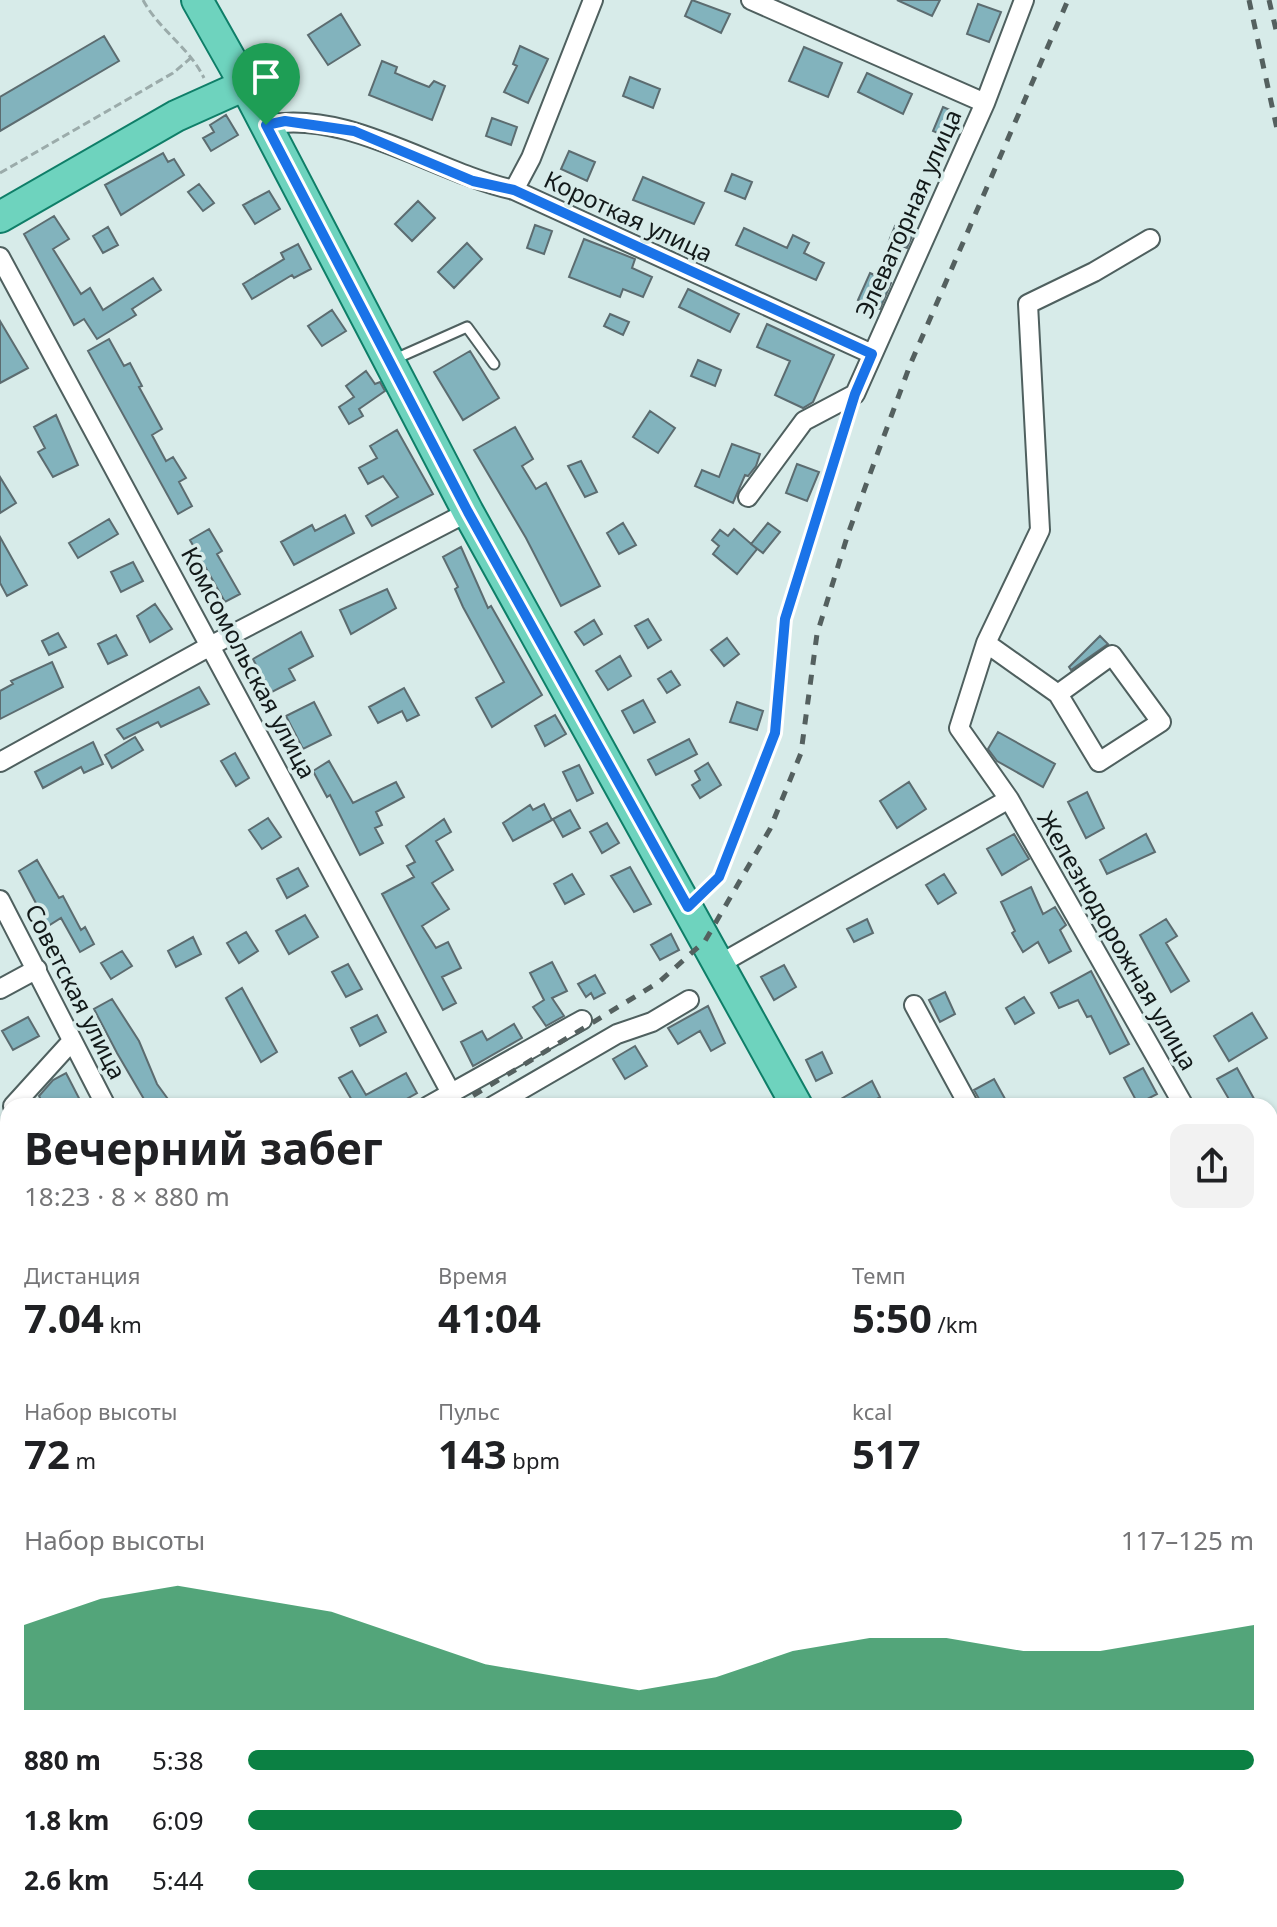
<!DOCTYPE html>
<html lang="ru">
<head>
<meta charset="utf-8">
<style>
  body { margin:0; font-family:"Noto Sans",sans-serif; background:#f2f2f2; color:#202124; height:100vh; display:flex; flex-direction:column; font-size:30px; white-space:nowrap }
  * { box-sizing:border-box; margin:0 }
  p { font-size:26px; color:#757577 }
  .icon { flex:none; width:44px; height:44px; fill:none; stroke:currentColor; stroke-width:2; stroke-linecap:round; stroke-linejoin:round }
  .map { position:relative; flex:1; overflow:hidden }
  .drawer { position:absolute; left:0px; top:1098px; width:1278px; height:830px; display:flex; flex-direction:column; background:#fff; border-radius:24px 24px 0 0; box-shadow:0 2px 6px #0004 }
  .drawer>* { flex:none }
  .pin { position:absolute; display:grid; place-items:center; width:68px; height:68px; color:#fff; margin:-82px -34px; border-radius:50% 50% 50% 0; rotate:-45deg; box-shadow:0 0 8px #0007 }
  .pin .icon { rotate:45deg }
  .round { display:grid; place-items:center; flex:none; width:84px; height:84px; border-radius:16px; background:#f2f2f2 }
  .head { display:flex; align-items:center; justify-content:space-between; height:136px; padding:0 24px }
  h1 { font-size:44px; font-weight:700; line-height:60px }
  .stats { display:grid; grid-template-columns:repeat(3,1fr); gap:12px; height:136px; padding:8px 24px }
  .stats div { display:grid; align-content:center }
  .stats b { font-size:40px; font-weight:700 }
  .stats small { font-size:22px; font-weight:400 }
  .stats p { font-size:22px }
  .chart { height:224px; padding:16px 24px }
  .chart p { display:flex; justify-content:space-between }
  .chart svg { width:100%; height:144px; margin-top:8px; fill:#0b8043; opacity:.7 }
  ul { padding:0 24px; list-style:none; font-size:26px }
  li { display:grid; grid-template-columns:128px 96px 1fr; align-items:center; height:60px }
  li i { height:20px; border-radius:10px; background:#0b8043 }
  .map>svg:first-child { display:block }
  .building { fill:#82b3bd; stroke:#5c6c70; stroke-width:2 }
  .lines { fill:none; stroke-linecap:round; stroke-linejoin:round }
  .service-casing { stroke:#4f605f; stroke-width:13 }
  .minor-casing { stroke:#4f605f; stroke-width:22 }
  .primary-casing { stroke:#0f7e68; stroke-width:34 }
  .path { stroke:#9babaa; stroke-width:3; stroke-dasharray:8 4; stroke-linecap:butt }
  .service { stroke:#fff; stroke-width:9 }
  .minor { stroke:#fff; stroke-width:18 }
  .primary { stroke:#6ed3be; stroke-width:30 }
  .rail { stroke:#54605f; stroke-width:5; stroke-dasharray:10 10; stroke-linecap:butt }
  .route-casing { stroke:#fff; stroke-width:16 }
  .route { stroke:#1a73e8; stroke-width:10 }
  .labels { text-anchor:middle; stroke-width:7; stroke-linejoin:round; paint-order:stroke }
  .street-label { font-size:24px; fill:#121919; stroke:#d7ebe9 }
</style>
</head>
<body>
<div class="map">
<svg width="1277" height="1927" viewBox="0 0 1277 1927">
  <rect width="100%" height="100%" fill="#d7ebe9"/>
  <path class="building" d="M 692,0 L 730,14 L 721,33 L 685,16 Z
    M 897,0 L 940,0 L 932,16 Z
    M 978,4 L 1001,12 L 989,42 L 967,34 Z
    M 341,14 L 360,45 L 328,65 L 308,35 Z
    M 104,36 L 119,61 L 0,131 L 0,97 Z
    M 520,46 L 548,59 L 528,103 L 504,92 L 517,66 L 513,64 Z
    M 804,47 L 842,63 L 828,97 L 789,81 Z
    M 382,61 L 397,67 L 395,73 L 414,81 L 429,87 L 434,81 L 445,86 L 432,120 L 369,95 Z
    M 867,73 L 912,94 L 903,114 L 858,92 Z
    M 630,77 L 660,89 L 653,108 L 623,96 Z
    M 943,107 L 957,113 L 947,137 L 933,131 Z
    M 226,115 L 238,135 L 211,151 L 203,138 L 214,132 L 210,125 Z
    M 492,118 L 517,127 L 511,145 L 486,136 Z
    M 569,151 L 595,162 L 587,181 L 561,169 Z
    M 163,153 L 168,162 L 174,159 L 184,175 L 121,215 L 105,185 Z
    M 732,174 L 752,182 L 745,199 L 725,191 Z
    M 643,177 L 704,203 L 694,224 L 633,200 Z
    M 199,184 L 214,203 L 203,211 L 188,192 Z
    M 269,191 L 280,209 L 255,224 L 243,205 Z
    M 418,201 L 435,218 L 412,241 L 395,224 Z
    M 54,216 L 69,239 L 53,249 L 81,294 L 90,288 L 103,310 L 153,278 L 161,290 L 132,309 L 136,315 L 97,339 L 84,319 L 74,325 L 24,234 Z
    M 535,225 L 552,231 L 544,254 L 527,248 Z
    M 895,226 L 913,234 L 907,248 L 889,241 Z
    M 108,227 L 118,245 L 103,253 L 93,236 Z
    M 744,228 L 787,248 L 793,235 L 809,243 L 804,253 L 824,263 L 816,280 L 736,245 Z
    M 584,239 L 635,259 L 632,268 L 652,277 L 643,297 L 623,289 L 620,297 L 569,277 Z
    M 467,243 L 482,259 L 454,288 L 438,272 Z
    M 298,244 L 311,269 L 294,278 L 292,275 L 252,299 L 243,284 L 284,259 L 281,253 Z
    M 870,273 L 891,283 L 880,309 L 858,300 Z
    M 688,289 L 739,314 L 730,332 L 679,307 Z
    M 332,310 L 346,331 L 322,346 L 308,326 Z
    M 610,314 L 629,322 L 623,335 L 604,326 Z
    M 0,321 L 28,368 L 0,383 Z
    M 767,324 L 834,355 L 813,402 L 803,408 L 775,395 L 790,361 L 757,347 Z
    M 109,339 L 124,366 L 130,363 L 142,386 L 139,387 L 162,429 L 152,435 L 166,461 L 173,457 L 186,478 L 179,482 L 192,506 L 178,514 L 88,351 Z
    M 470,351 L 499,398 L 463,420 L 434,372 Z
    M 698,360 L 721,370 L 715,386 L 691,376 Z
    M 366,371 L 375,384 L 380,382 L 385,391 L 359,409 L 363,416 L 349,424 L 339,407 L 354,397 L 346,386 Z
    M 650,411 L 675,428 L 658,453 L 633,437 Z
    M 56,415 L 78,465 L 53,477 L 38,452 L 45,448 L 34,427 Z
    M 515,427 L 533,459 L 522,466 L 536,489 L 546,483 L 600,586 L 561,606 L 526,538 L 474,450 Z
    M 397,430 L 433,494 L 372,526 L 366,516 L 398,497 L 383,476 L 368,484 L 359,468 L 377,458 L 370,446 Z
    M 732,444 L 760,454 L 756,466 L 748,476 L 745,475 L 733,503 L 695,486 L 702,470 L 719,477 Z
    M 581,461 L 597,492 L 585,497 L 568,466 Z
    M 797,464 L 819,472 L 807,501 L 786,493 Z
    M 0,477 L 16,503 L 0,513 Z
    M 345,515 L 354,533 L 294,565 L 281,542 L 312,525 L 315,531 Z
    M 109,519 L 118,534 L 78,558 L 69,543 Z
    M 623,523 L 636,545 L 619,554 L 607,533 Z
    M 768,523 L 780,532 L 763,553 L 751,544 Z
    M 209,529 L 222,551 L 217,554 L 240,594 L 225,602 L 190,540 Z
    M 734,529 L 757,549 L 737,574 L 713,554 L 719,546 L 712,540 L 720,530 L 728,536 Z
    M 0,537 L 27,585 L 7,596 L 0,583 Z
    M 461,547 L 488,608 L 491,606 L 542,695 L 492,727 L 476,698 L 504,682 L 463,607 L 455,589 L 458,587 L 443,557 Z
    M 133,562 L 143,581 L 121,592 L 111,572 Z
    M 387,589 L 396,608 L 351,634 L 340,610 Z
    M 155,604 L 172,629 L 150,642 L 137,616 Z
    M 648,619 L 661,640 L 648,648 L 635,626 Z
    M 594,620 L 602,634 L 584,645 L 575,632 Z
    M 301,632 L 313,656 L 289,669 L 295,680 L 270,693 L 253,659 Z
    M 58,633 L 66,647 L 49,655 L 42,641 Z
    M 116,635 L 127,655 L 108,664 L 98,644 Z
    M 1100,636 L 1108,644 L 1071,670 L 1069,667 Z
    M 727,638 L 739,654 L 724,666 L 711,650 Z
    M 620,656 L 631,676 L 608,690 L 596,671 Z
    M 52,662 L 63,687 L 0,719 L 0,691 L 13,684 L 11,681 Z
    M 671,671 L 680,685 L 667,693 L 658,679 Z
    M 199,687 L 209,704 L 161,727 L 158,722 L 124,739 L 117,729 Z
    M 404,688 L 419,715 L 407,721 L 402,711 L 378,723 L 369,707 Z
    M 643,700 L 655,722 L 634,733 L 622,711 Z
    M 314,702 L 331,735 L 303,749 L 286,716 Z
    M 737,702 L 763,711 L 757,730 L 730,722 Z
    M 555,715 L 566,734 L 545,746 L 535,726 Z
    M 998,732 L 1055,764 L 1043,787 L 997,761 L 988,749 Z
    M 135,737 L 143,750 L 112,768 L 105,755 Z
    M 689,739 L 697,754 L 656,775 L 648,760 Z
    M 93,742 L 103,764 L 84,773 L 81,767 L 43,788 L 35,772 Z
    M 235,753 L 249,778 L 236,786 L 221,761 Z
    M 329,761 L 353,803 L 396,782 L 404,797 L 376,812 L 382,825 L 375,828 L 383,843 L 360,855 L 330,795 L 327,797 L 313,771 Z
    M 708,763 L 721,785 L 700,798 L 692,785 L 700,780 L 695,771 Z
    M 579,765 L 593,793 L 577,801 L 563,772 Z
    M 909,782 L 926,809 L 897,828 L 880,801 Z
    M 1087,792 L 1104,828 L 1086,838 L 1068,802 Z
    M 544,804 L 552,820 L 513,841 L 503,823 L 530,805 L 533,810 Z
    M 570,810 L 580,828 L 563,837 L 553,819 Z
    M 268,818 L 281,837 L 262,849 L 249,830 Z
    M 444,819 L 451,832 L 436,841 L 453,870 L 432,883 L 449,909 L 422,926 L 436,948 L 448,942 L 461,968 L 442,977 L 456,1003 L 443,1010 L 382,894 L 414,877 L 407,866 L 415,862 L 406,846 Z
    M 607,823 L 619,843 L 602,853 L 590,832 Z
    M 1014,834 L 1029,859 L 1002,875 L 987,849 Z
    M 1146,834 L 1155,852 L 1107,874 L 1100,860 Z
    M 37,860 L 59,898 L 63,896 L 81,930 L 85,927 L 94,944 L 80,952 L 61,918 L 48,926 L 19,871 Z
    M 630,867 L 651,904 L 634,912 L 611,876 Z
    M 298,868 L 308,886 L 287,898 L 277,879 Z
    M 572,874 L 584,894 L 565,904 L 554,884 Z
    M 944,874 L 956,893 L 938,904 L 926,885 Z
    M 1031,887 L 1043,914 L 1055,907 L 1066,925 L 1060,930 L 1071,951 L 1049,963 L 1038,942 L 1023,952 L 1012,933 L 1015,931 L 1001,902 Z
    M 305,915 L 318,937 L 289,954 L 276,931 Z
    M 867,919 L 873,933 L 854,942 L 847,929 Z
    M 1166,919 L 1177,936 L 1166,943 L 1189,981 L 1171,992 L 1140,935 Z
    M 246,932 L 258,951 L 239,963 L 227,943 Z
    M 671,934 L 679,950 L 660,960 L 651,945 Z
    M 193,937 L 201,954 L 176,967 L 168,951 Z
    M 122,951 L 132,966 L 111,979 L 101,963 Z
    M 552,962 L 567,991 L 552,998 L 564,1016 L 546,1026 L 533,1007 L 544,1000 L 530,973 Z
    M 348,964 L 362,989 L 346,997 L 332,972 Z
    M 784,965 L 796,987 L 774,1000 L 761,977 Z
    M 1091,971 L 1129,1044 L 1110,1054 L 1091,1016 L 1087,1017 L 1078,1000 L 1059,1008 L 1051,993 Z
    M 595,975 L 605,993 L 594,999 L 591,993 L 586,997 L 578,984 Z
    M 242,988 L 277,1052 L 261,1062 L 226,998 Z
    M 945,992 L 955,1014 L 940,1022 L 929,1000 Z
    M 1024,997 L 1034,1013 L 1015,1024 L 1006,1008 Z
    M 112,999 L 139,1041 L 157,1084 L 173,1106 L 148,1106 L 117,1053 L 94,1009 Z
    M 708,1006 L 725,1043 L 711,1051 L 700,1031 L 678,1044 L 668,1028 Z
    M 1252,1013 L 1267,1038 L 1229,1061 L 1214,1036 Z
    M 377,1015 L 386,1032 L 360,1046 L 351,1028 Z
    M 28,1017 L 39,1036 L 13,1050 L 2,1031 Z
    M 514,1024 L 522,1038 L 473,1066 L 461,1042 L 482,1031 L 487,1040 Z
    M 635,1046 L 647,1066 L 625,1079 L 613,1059 Z
    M 822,1052 L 832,1073 L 816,1081 L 806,1060 Z
    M 1143,1068 L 1157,1094 L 1138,1104 L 1124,1078 Z
    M 1237,1068 L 1258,1106 L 1233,1106 L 1217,1079 Z
    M 352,1071 L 366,1095 L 406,1073 L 417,1093 L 394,1106 L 345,1106 L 353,1102 L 339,1078 Z
    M 66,1073 L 83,1106 L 44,1106 L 39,1096 L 53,1080 Z
    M 994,1079 L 1009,1106 L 983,1106 L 974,1090 Z
    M 872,1081 L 880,1097 L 864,1106 L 829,1106 Z"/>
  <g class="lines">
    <defs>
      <path id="service" d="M 395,359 L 467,327 L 494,364
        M 355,1920 L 359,1927"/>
      <path id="minor" d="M 751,0 L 985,103
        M 266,125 C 349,109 433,172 514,190 L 872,354
        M 514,190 L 531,158 L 593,0
        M 0,257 L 451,1093
        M 748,497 L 804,421 L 855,394 L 985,103 L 1024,0
        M 986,643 L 1040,530 L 1028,304 L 1094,272 L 1150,239
        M 0,762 L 212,645 L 468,512
        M 1009,799 L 959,728 L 986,643 L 1058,694 L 1099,762 L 1161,722 L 1112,655 L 1058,694
        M 0,900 L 106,1106
        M 718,965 L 1009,799 L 1184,1106
        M 0,989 L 37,969
        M 914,1005 L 969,1106
        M 13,1106 L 72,1041
        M 428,1106 L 582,1020
        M 493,1106 L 617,1034 L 652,1022 L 689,1000
        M 1270,1258 L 1277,1270
        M 1270,1463 L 1277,1459
        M 542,1920 L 546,1927
        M 620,1920 L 624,1927
        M 1228,1920 L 1232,1927
        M 840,1927 L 853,1920
        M 1048,1927 L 1060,1920"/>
      <path id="primary" d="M 197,0 L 245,85 L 468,512 L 797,1106
        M 0,217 L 176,116 L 245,85
        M 1270,1758 L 1277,1755"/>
    </defs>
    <use href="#service" class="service-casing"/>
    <use href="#minor" class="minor-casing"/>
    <use href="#primary" class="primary-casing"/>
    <path class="path" d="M 143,0 C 159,30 189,47 204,78
      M 0,173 L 173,73 L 192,57
      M 705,890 L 719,877 L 775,733 L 785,619 L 848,416"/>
    <use href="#service" class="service"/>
    <use href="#minor" class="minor"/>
    <use href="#primary" class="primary"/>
    <path class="rail" d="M 1249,0 L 1277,129
      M 1269,0 L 1277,34
      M 456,1106 L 659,982 L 705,941 L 770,829 L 801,753 L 817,634 L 848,534 L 910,365 L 1068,0"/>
  </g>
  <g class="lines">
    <defs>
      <path id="route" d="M 285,121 L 354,131 L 473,181 L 514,190 L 872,354 L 855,394 L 785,619 L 775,733 L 719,877 L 688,907 L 468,512 L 266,125 Z"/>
    </defs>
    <use href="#route" class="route-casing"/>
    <use href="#route" class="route"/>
  </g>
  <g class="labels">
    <g class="street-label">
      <text transform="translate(909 214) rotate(-66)" y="8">Элеваторная улица</text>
      <text transform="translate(628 217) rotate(25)" y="8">Короткая улица</text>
      <text transform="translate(248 663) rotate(62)" y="8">Комсомольская улица</text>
      <text transform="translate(1117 941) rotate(60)" y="8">Железнодорожная улица</text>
      <text transform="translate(75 992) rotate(63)" y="8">Советская улица</text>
    </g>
  </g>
</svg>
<div class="pin" style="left:266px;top:125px;background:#1e9e55"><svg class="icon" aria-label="arrive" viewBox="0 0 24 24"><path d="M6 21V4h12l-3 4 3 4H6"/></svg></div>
<section class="drawer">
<div class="head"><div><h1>Вечерний забег</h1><p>18:23 · 8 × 880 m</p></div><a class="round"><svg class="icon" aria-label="share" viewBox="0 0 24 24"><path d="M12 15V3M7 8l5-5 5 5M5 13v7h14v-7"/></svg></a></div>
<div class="stats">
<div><p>Дистанция</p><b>7.04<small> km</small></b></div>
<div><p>Время</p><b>41:04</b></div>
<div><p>Темп</p><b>5:50<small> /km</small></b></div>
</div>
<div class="stats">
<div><p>Набор высоты</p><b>72<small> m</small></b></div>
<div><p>Пульс</p><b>143<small> bpm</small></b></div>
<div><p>kcal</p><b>517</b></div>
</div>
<div class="chart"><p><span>Набор высоты</span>117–125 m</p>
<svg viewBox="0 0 160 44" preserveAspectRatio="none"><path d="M0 44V18L10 10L20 6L30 10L40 14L50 22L60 30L70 34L80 38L90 34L100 26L110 22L120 22L130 26L140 26L150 22L160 18V44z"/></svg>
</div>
<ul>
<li><b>880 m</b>5:38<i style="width:100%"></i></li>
<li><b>1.8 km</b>6:09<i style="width:71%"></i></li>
<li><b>2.6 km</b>5:44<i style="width:93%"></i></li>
</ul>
</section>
</div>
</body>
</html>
